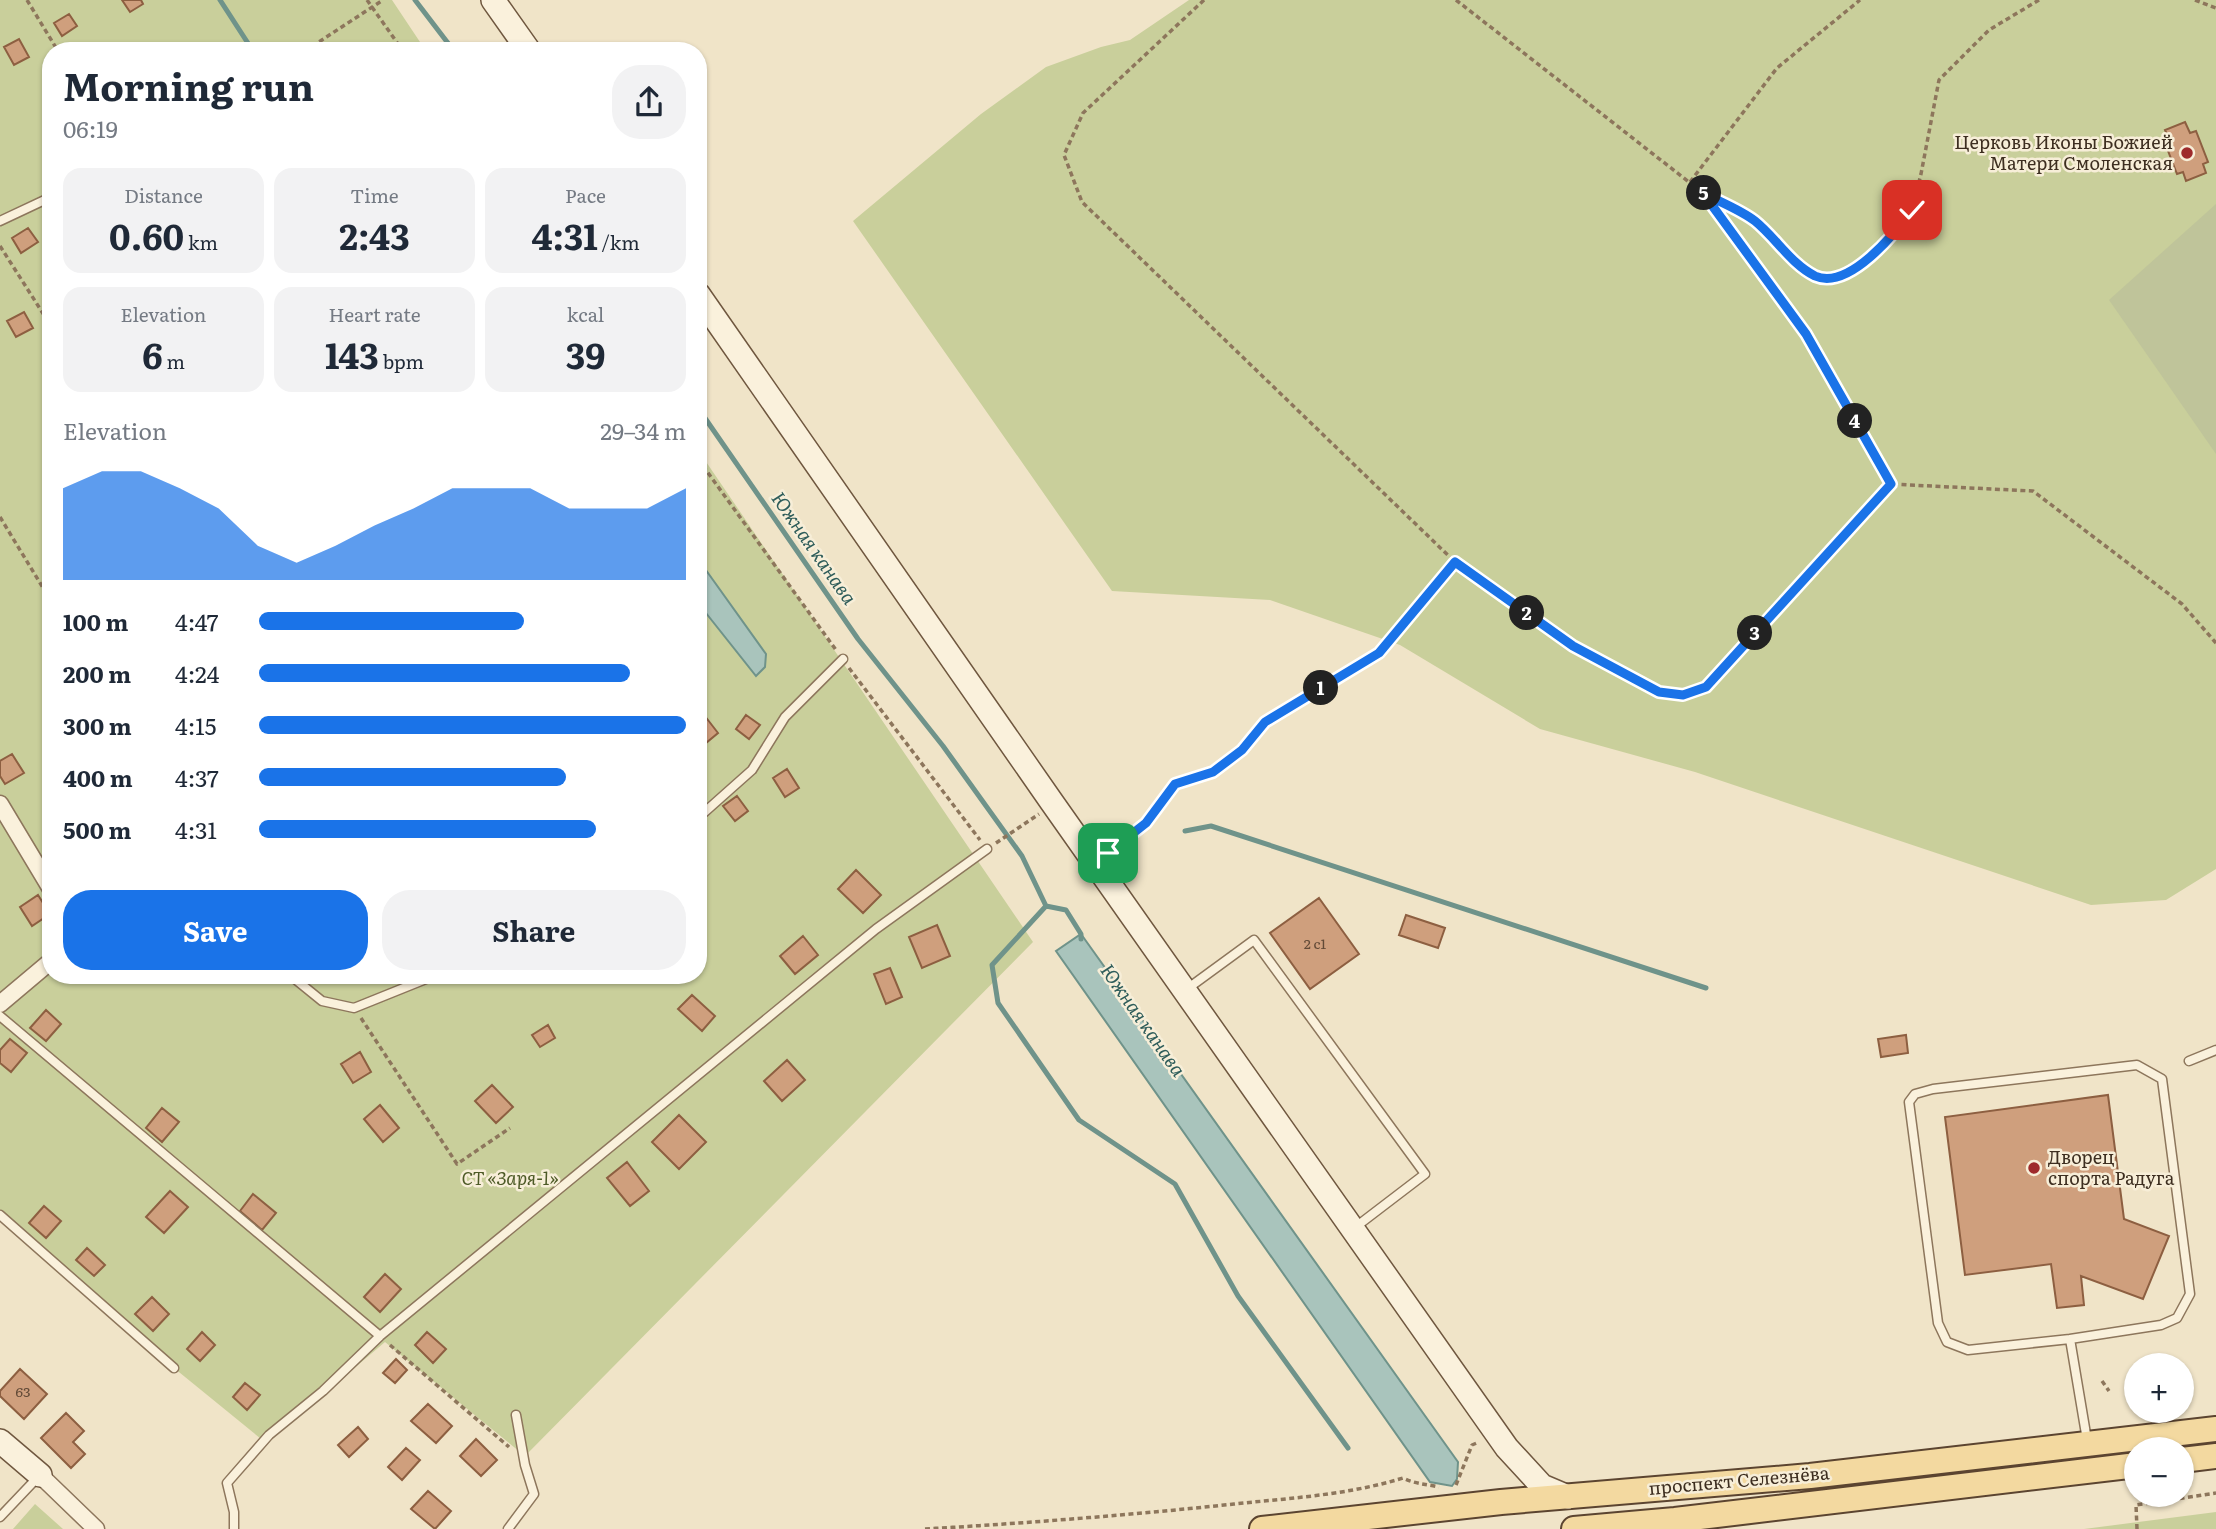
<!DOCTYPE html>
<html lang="en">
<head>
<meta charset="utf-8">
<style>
  body { margin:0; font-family:Literata,serif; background:#f2f2f3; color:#1f2937; height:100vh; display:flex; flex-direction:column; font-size:26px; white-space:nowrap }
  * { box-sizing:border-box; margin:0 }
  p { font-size:23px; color:#747a83 }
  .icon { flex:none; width:38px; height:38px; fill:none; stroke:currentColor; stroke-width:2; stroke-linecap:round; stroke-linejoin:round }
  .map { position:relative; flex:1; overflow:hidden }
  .drawer { position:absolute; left:42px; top:42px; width:665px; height:942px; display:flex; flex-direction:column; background:#fff; border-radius:28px; box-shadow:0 2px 5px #0004 }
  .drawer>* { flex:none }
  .fabs { position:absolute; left:2124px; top:1353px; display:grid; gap:14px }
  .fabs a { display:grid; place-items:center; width:70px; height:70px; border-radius:50%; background:#fff; box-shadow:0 2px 5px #0004; font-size:35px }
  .pin { position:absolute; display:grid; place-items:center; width:60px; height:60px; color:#fff; margin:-30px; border-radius:14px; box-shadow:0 4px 10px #0006 }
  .km { position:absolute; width:35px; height:35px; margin:-18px; border-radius:50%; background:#222; color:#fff; font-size:19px; line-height:35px; text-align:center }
  .round { display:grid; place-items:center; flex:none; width:74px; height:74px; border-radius:28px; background:#f2f2f3 }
  .headline { display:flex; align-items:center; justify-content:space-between; height:119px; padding:0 21px }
  h1 { font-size:38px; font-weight:700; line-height:52px }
  .stats { display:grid; grid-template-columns:repeat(3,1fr); gap:10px; height:119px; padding:7px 21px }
  .stats div { display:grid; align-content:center; border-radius:18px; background:#f2f2f3; text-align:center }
  .stats b { font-size:35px; font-weight:700 }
  .stats small { font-size:19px; font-weight:400 }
  .stats p { font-size:19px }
  .chart { height:196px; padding:14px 21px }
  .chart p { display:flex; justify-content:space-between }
  .chart svg { width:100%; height:126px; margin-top:7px; fill:#1a73e8; opacity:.7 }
  .button { display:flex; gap:14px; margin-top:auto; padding:14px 21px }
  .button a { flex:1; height:80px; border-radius:28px; background:#1a73e8; color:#fff; font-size:28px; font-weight:700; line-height:80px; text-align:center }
  .button a+a { background:#f2f2f3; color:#1f2937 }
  ul { padding:0 21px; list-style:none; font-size:23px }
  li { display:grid; grid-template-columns:112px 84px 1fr; align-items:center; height:52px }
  li i { height:18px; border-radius:9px; background:#1a73e8 }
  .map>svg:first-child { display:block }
  .green { fill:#c9cf9b }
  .cemetery { fill:#bfc49a }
  .water { fill:#a9c4bc; stroke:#6f938a; stroke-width:2 }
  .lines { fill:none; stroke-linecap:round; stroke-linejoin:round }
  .stream { stroke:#6f938a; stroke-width:5 }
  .building { fill:#cf9f7d; stroke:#8d5f41; stroke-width:2 }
  .lane-casing { stroke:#8d765c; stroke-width:11 }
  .street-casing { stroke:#8d765c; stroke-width:19 }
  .secondary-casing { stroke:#6f573f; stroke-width:26 }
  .primary-casing { stroke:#5b4430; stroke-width:28 }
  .path { stroke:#8d765c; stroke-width:3.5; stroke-dasharray:5 3.5; stroke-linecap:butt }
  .lane { stroke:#faf1dc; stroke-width:8 }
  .street { stroke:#faf1dc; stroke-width:16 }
  .secondary { stroke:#faf1dc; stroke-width:23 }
  .primary { stroke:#f3d9a0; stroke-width:24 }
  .route-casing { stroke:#fff; stroke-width:14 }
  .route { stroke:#1a73e8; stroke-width:9 }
  .poi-dot { fill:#9e2a2b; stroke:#f7eed8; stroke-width:2.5 }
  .labels { text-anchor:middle; stroke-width:5; stroke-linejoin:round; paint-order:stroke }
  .number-label { font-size:14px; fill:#624a37 }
  .poi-label { font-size:18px; fill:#3d2e20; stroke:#f7eed8; text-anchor:end }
  .park-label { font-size:18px; font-style:italic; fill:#4d5a26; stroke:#f7eed8 }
  .street-label { font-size:18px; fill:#3d2e20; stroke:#f7eed8 }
  .water-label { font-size:19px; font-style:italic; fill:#2f5d5a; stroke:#f7eed8 }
</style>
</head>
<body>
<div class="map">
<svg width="2216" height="1529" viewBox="0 0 2216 1529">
  <rect width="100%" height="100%" fill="#f0e4c8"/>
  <path class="green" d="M 0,0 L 392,0 L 426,51 L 51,51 L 51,975 L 698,975 L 698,450 L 1033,942 L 525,1456 L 385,1342 L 266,1443 L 174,1368 L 0,1210 Z
    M 1189,0 L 2216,0 L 2216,869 L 2166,900 L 2091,905 L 1695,772 L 1540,729 L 1400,645 L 1270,600 L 1112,591 L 853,221 L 981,114 L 1046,67 L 1101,47 L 1130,40 Z
    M 35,1504 L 63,1529 L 13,1529 Z
    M 2216,1512 L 2216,1529 L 2084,1529 Z"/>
  <path class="cemetery" d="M 2216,204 L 2216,454 L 2109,300 Z"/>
  <path class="water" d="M 698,559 L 766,654 L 765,667 L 756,676 L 698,603 Z
    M 1081,934 L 1458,1462 L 1457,1479 L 1452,1486 L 1430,1482 L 1056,951 Z"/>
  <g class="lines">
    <path class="stream" d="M 220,0 L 253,51
      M 415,0 L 454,51
      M 698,408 L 858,639 L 943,746 L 1022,856 L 1046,906 L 1066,910 L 1081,934 L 1081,939
      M 1185,831 L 1211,826 L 1706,988
      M 1046,906 L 992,965 L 998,1003 L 1079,1120 L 1175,1184 L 1238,1296 L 1348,1448"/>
  </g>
  <path class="building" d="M 122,0 L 141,0 L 143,4 L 130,12 Z
    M 69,14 L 77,26 L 62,36 L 54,23 Z
    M 19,39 L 29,57 L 14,65 L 4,47 Z
    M 2185,122 L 2190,133 L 2196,131 L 2208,162 L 2203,164 L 2206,173 L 2186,181 L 2183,172 L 2177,174 L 2165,143 L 2170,141 L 2165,130 Z
    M 28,228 L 38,242 L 21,253 L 12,238 Z
    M 24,312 L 33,328 L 16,337 L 7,321 Z
    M 701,711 L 718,733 L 706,743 L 698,733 L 698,714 Z
    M 746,715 L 760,725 L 749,739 L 736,729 Z
    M 12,754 L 24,773 L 5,784 L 0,776 L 0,761 Z
    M 787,769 L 799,788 L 785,797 L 773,778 Z
    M 737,796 L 748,811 L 735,821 L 723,806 Z
    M 856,870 L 881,895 L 863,913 L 838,889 Z
    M 38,895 L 50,914 L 32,926 L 20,907 Z
    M 1319,898 L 1359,954 L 1310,989 L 1270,933 Z
    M 1406,915 L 1445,928 L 1438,948 L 1399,935 Z
    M 937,925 L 950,956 L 922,968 L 909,937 Z
    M 803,936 L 818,955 L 795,974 L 780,956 Z
    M 890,968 L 902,997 L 886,1004 L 874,974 Z
    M 692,995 L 715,1016 L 702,1031 L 678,1009 Z
    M 46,1010 L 61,1024 L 46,1041 L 30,1028 Z
    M 548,1025 L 555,1038 L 540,1047 L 532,1035 Z
    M 1906,1035 L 1908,1053 L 1881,1057 L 1878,1039 Z
    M 10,1039 L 27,1053 L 11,1072 L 0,1063 L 0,1050 Z
    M 360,1052 L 371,1072 L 353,1083 L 341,1064 Z
    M 787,1060 L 805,1080 L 782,1101 L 764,1081 Z
    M 492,1085 L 513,1107 L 496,1123 L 475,1101 Z
    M 2108,1095 L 2124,1219 L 2169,1236 L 2143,1299 L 2081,1276 L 2084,1305 L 2057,1308 L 2051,1264 L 1965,1275 L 1945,1117 Z
    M 380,1105 L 399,1128 L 383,1142 L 364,1119 Z
    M 162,1108 L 179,1122 L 162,1142 L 146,1128 Z
    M 679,1115 L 706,1142 L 679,1169 L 652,1142 Z
    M 627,1162 L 649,1191 L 630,1206 L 607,1178 Z
    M 170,1191 L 188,1207 L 164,1233 L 146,1217 Z
    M 253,1194 L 276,1213 L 262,1230 L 240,1211 Z
    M 44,1206 L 61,1221 L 46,1238 L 29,1223 Z
    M 87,1248 L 105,1265 L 94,1276 L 76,1260 Z
    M 385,1274 L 401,1289 L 380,1312 L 364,1297 Z
    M 152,1297 L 169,1314 L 153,1331 L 135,1314 Z
    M 202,1332 L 215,1345 L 200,1361 L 187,1349 Z
    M 427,1332 L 446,1349 L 433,1363 L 415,1345 Z
    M 396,1359 L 407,1370 L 395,1383 L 383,1373 Z
    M 20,1369 L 47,1394 L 24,1419 L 0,1396 L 0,1391 Z
    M 245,1383 L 260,1395 L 247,1410 L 233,1397 Z
    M 428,1404 L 452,1426 L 436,1443 L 411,1421 Z
    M 66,1413 L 84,1431 L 73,1442 L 85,1454 L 71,1468 L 41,1438 Z
    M 358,1427 L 368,1439 L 349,1457 L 338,1445 Z
    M 476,1439 L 497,1460 L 481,1476 L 460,1456 Z
    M 406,1448 L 420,1460 L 402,1480 L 388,1467 Z
    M 428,1491 L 451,1511 L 435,1529 L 411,1509 Z"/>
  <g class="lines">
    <defs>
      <path id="lane" d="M 0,221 L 51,197
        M 698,818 L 752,770 L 785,717 L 843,659
        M 290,975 L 322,1001 L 354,1008 L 436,975
        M 1187,989 L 1254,940 L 1425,1174 L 1353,1229
        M 0,1016 L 380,1336
        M 2189,1061 L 2216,1050
        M 0,1215 L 174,1368
        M 2070,1339 L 1968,1350 L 1947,1342 L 1938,1323 L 1909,1102 L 1915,1094 L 1933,1089 L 2137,1065 L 2162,1079 L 2190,1294 L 2177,1318 L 2161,1325 L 2070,1339 L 2087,1440
        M 0,1517 L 38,1477
        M 234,1529 L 234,1512 L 227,1483 L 269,1435 L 323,1391 L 380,1336 L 876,929 L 987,849
        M 508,1529 L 534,1494 L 525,1465 L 516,1415"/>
      <path id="street" d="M 0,804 L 51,889
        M 0,1004 L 51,961
        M 40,1475 L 96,1529"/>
      <path id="secondary" d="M 493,0 L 529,51
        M 698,294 L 1051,801 L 1507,1448 L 1542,1486 L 1568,1497
        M 0,1441 L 40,1475"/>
      <path id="primary" d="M 2182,1460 L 2216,1456
        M 1262,1529 L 1501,1502 L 1810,1476 L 2216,1429
        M 1574,1529 L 1675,1520 L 2137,1465"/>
    </defs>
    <use href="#lane" class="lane-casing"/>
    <use href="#street" class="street-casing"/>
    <use href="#secondary" class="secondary-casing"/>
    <use href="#primary" class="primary-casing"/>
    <path class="path" d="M 27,0 L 58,51
      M 367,0 L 403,51
      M 1204,0 L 1083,113 L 1064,155 L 1082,202 L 1455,562 L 1573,646 L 1659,692 L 1683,695 L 1706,687 L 1890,484
      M 1456,0 L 1703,193 L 1806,334 L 1890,484 L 2033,491 L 2182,604 L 2216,643
      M 2195,0 L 2216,8
      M 305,51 L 383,0
      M 1690,182 L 1777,68 L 1860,0
      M 1706,194 L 1755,221 L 1783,250 L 1817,277 L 1834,277 L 1859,266 L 1892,237 L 1912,210 L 1921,174 L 1939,80 L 1989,30 L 2039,0
      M 0,246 L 51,326
      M 698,459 L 836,650
      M 0,517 L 51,601
      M 849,668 L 980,840
      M 996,843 L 1039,814
      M 1110,851 L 1146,823 L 1175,784 L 1213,772 L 1242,750 L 1265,722 L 1379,653 L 1454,562
      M 361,1018 L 457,1164 L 510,1128
      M 390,1345 L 509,1447
      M 2102,1381 L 2109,1391
      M 1456,1485 L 1472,1445 L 1479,1442
      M 925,1529 C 1028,1523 1131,1515 1234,1504 C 1291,1498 1348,1495 1403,1478 C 1415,1484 1426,1484 1439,1487
      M 2137,1529 L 2136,1505 L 2216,1493"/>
    <use href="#lane" class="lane"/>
    <use href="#street" class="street"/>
    <use href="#secondary" class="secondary"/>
    <use href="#primary" class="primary"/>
  </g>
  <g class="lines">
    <defs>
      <path id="route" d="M 1108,853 L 1146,823 L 1175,784 L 1213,772 L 1242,750 L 1265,722 L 1379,653 L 1455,562 L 1573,646 L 1659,692 L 1683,695 L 1706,687 L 1891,484 L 1806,334 L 1703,193 C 1720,202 1741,210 1755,221 C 1776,238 1791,264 1815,276 C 1849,291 1896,232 1912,210"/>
    </defs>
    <use href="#route" class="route-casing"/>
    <use href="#route" class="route"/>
  </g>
  <g class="poi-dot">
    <circle cx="2187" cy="153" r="7"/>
    <circle cx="2034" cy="1168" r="7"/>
  </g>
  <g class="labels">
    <g class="number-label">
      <text x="1315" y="949">2 с1</text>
      <text x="23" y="1397">63</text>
    </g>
    <g class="poi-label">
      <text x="2173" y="149">Церковь Иконы Божией<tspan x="2173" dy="21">Матери Смоленская</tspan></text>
      <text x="2048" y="1164" text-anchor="start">Дворец<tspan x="2048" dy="21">спорта Радуга</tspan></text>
    </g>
    <g class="park-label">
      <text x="510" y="1185">СТ «Заря-1»</text>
    </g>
    <g class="street-label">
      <text transform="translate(1739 1481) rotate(-5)" y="6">проспект Селезнёва</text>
    </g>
    <g class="water-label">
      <text transform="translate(814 548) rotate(55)" y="7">Южная канава</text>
      <text transform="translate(1143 1020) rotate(55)" y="7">Южная канава</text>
    </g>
  </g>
</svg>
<div class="fabs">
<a>+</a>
<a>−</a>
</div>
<div class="pin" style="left:1108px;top:853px;background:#1e9e55"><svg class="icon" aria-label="arrive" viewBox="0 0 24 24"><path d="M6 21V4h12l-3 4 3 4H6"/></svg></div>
<div class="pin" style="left:1912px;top:210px;background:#d93025"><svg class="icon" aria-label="check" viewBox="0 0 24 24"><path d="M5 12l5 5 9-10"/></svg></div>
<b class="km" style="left:1321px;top:688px">1</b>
<b class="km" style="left:1527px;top:613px">2</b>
<b class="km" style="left:1755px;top:633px">3</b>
<b class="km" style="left:1855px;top:421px">4</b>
<b class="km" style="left:1704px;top:193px">5</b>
<section class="drawer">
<div class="headline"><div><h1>Morning run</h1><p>06:19</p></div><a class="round"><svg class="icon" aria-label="share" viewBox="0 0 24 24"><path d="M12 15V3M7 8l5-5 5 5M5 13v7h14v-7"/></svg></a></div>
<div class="stats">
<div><p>Distance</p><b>0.60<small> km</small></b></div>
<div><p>Time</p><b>2:43</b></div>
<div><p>Pace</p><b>4:31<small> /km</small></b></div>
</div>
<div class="stats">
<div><p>Elevation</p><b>6<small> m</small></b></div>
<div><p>Heart rate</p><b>143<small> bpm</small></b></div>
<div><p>kcal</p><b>39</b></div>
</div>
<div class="chart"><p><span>Elevation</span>29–34 m</p>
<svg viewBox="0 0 160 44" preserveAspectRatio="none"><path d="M0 44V12L10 6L20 6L30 12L40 19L50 32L60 38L70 32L80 25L90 19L100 12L110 12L120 12L130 19L140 19L150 19L160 12V44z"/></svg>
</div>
<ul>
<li><b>100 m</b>4:47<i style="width:62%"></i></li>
<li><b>200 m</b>4:24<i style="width:87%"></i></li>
<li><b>300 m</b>4:15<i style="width:100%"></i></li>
<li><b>400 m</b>4:37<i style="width:72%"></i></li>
<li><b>500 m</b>4:31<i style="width:79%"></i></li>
</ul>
<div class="button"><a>Save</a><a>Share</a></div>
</section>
</div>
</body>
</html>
